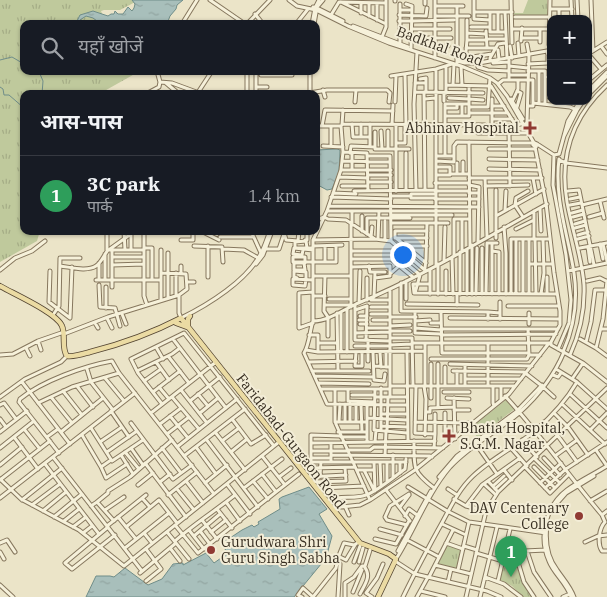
<!DOCTYPE html>
<html lang="hi">
<meta charset="utf-8">
<style>
:root{--surface:#171b24;--page:#242831;--text:#f1f3f6;--muted:#9ea1a6;--line:#363941;--accent:#0b8043}
body{margin:0;font-family:"IBM Plex Serif","Noto Sans Devanagari",serif;background:var(--page);color:var(--text)}
.controls{position:absolute;right:15px;top:15px;display:grid;overflow:hidden;border-radius:10px;box-shadow:0 1px 4px #0004}
.controls button{width:45px;height:45px;display:grid;place-items:center;padding:0;border:0;border-bottom:1px solid var(--line);background:var(--surface);color:var(--text);font:25px sans-serif}
.you{position:absolute;left:402px;top:254px;width:18px;height:18px;margin:-12px;border:4px solid #fff;border-radius:50%;background:#1a73e8;box-shadow:0 0 0 8px #1a73e833}
.badge{display:grid;place-items:center;width:32px;height:32px;border-radius:50%;background:var(--accent);color:#fff;font-size:16px;font-weight:700}
.pin{position:absolute;translate:-50% -41px;filter:drop-shadow(0 1px 2px #0008)}
.pin::after{content:'';position:absolute;top:26px;width:18px;height:15px;background:inherit;clip-path:polygon(0 0,100% 0,50% 100%)}
.list{margin:0;padding:0;list-style:none}
h2{display:flex;justify-content:space-between;align-items:center;height:65px;margin:0;padding:0 20px;font-size:21px}
h2 small{font-size:16px;font-weight:400;color:var(--muted)}
.list li{display:grid;grid-template-columns:32px 1fr auto;gap:15px;align-items:center;box-sizing:border-box;height:80px;padding:0 20px;border-top:1px solid var(--line)}
.list b{display:block;font-size:19px;white-space:nowrap}
.list p{margin:0;font-size:16px;white-space:nowrap;color:var(--muted)}
.list em{font-size:16px;font-style:normal;color:var(--muted)}
.icon{flex:none;width:28px;height:28px;fill:none;stroke:currentColor;stroke-width:2;stroke-linecap:round;stroke-linejoin:round}
.map{position:relative;flex:none;width:607px;height:597px;overflow:hidden}
.search{position:absolute;background:var(--surface);box-shadow:0 1px 4px #0004;left:20px;top:20px;width:300px;height:55px;display:flex;align-items:center;gap:12px;box-sizing:border-box;padding:0 18px;border-radius:10px;color:var(--muted);font-size:19px}
.panel{position:absolute;background:var(--surface);box-shadow:0 1px 4px #0004;left:20px;top:90px;width:300px;height:145px;border-radius:10px}
.map>svg:first-child{display:block}
.grass{fill:url(#grass-tufts)}
.water{fill:url(#water-ripples);stroke:#6f8d89}
.lines{fill:none;stroke-linecap:round;stroke-linejoin:round}
.stream{stroke:#6f8d89;stroke-width:1}
.minor-casing{stroke:#86775e;stroke-width:5}
.major-casing{stroke:#544532;stroke-width:6}
.minor{stroke:#f6f1da;stroke-width:3}
.major{stroke:#ebdba3;stroke-width:4.5}
.poi-dot{fill:#903a33;stroke:#f3edd7;stroke-width:2}
.labels{text-anchor:middle;dominant-baseline:central;stroke-width:4;stroke-linejoin:round;paint-order:stroke}
.street-label{font-size:14px;fill:#372e21;stroke:#f3edd7}
.poi-label{font-size:14px;fill:#372e21;stroke:#f3edd7;text-anchor:end}
</style>
<div class="map">
<svg width="607" height="597" viewBox="0 0 607 597">
<defs>
<pattern id="grass-tufts" width="24" height="20" patternUnits="userSpaceOnUse" patternTransform="scale(1.25)"><rect width="24" height="20" fill="#bfc99c"/><path d="M3 7l-1-3M5 7V3M7 7l1-3M15 17l-1-3M17 17v-4M19 17l1-3" fill="none" stroke="#a5ad86"/></pattern>
<pattern id="water-ripples" width="26" height="14" patternUnits="userSpaceOnUse" patternTransform="scale(1.25)"><rect width="26" height="14" fill="#a8bfbb"/><path d="M2 4q2-2 4 0t4 0M15 11q2-2 4 0t4 0" fill="none" stroke="#91a4a0"/></pattern>
</defs>
<rect width="100%" height="100%" fill="#ebe4c8"/>
<path class="grass" d="M0 0H139L120 10H104L101 11 104 18 119 24H24V71H140L99 94H24V231H40L37 241 0 262Z
M528 0H547L548 17 514 16V13H523Z
M507 399 516 408 477 438 472 427Z
M447 545 461 550 457 569 438 565Z
M506 555H513L524 586 532 597H523L512 586 500 580Z"/>
<path class="water" d="M132 0H183L177 5 176 9 170 16 167 24H101L93 18 86 16 80 20 81 24H78L77 21 80 15 93 11 108 16 111 14H114L115 11 118 14H123L128 7 132 11 134 8 135 4Z
M337 149 340 150 339 172 332 189 327 190 316 184V150Z
M309 487 327 509 319 514 332 536 326 558 294 597H86L96 576H110L114 577 125 568 148 585 162 579 173 564 183 563V565L206 553 214 563 228 553 221 544 242 530 252 525 254 527 259 524 258 522 280 509 279 499 282 497Z"/>
<g class="lines">
<path class="stream" d="M0 60 12 57 24 64
M41 71 40 74 43 81 42 94
M0 87 3 89 4 95H9L24 108"/>
<g class="minor-casing">
<path id="minor" d="M210 0 245 24
M289 0 297 6 316 10 348 26 389 43 461 66 490 78 497 83 507 96 534 143
M425 0V4
M435 0V58
M474 0V19L490 20
M511 0 512 43
M550 0 549 45H551
M571 0 572 19
M577 0 578 19
M591 0 593 51
M395 1V0
M341 2 386 24
M406 4 412 6 411 49
M435 6H463
M313 7 317 8 343 21
M550 9H572
M559 9V19
M400 10H412
M474 12H512
M490 12V32H505
M505 12 507 58
M361 13V3
M255 14 263 24
M331 15 339 2 386 3
M399 15 426 16 427 8
M369 16V3
M435 16H469
M515 17H550
M377 20V3
M467 20V40
M399 21H412
M412 21 454 20
M182 24 197 0
M247 24 270 0
M296 24 308 9
M312 24 315 8 319 0
M314 24 317 7 323 0
M353 26 408 47
M471 27H490
M412 29H450
M512 29H550
M540 29V42
M486 31 487 47
M498 32V12
M467 33 486 34
M382 37 386 27V0
M411 38H451
M522 38H540
M489 39H505
M521 41 522 28
M518 43 519 56
M400 44V4
M510 46 512 58
M601 46 607 54
M435 47 448 46
M466 48H496
M498 50 499 59
M588 54 607 42
M588 54 601 69
M466 58 492 54
M457 61 465 63 467 40H486
M490 61V58L498 44 505 43
M550 62 551 63
M465 63H479L547 51 548 55H551
M477 63 478 67 488 70 509 71
M493 63 509 62
M528 64 548 63V56
M457 65V6
M461 66 462 85
M509 66 528 68
M436 69V265
M549 70H551
M247 71V94
M528 71H545V104
M261 75H292
M405 75 406 125
M509 75H528
M391 76 436 69 452 64
M548 77H551
M420 79 426 78V92
M590 79 607 65
M509 80V58
M160 82 172 83 199 93
M166 83 179 94
M415 83H426
M549 83H551
M498 84 503 80H533V106H528
M446 85 489 86
M453 85 454 64
M491 86 516 126
M256 87H267
M323 90 325 97
M517 91 521 93 517 107
M588 91 607 72
M200 92 217 94
M415 92 483 93
M424 92 425 190
M549 92H551
M310 93V71
M444 93V101
M446 93V66
M146 94 159 87 160 82 157 71
M197 94 212 71
M256 94V71
M304 94 327 90H387L390 93 389 102
M588 95 607 76
M549 97H551
M449 98 469 99
M425 99 435 98
M469 99 483 100
M492 99V126H515L523 123
M511 99 523 119
M513 100 518 89V80
M355 102 356 90
M395 102 396 76
M562 102 563 101
M533 103 570 107 577 110
M539 103V71
M462 104V116
M492 106H504
M469 107H488L490 78
M445 108H457V104
M469 113H508
M445 116H469V86
M492 119H512
M342 124 485 125
M352 124 353 137H370
M392 124 393 105
M342 125 343 110
M396 125V191
M316 126H341L343 152 341 170 327 211 313 240V321C328 321 343 310 356 304 422 277 484 239 547 204
M322 126 325 110 393 111
M525 126 527 122 529 55 527 44
M381 131 382 149
M388 131V149
M375 132V149H409
M478 133H529
M509 133 510 186
M564 136 577 110 583 101
M361 137V124
M469 142 470 247
M396 143H405V125
M331 144V126
M537 144 535 143 533 145 536 147 537 144 554 155 559 154 568 121 580 101
M323 146 343 147
M370 146V124
M535 147 546 203 554 273 560 311V325L551 342V345L583 363 607 382
M489 149H535
M343 152 367 153 368 191
M350 153 351 146 375 147
M406 153V190
M554 155 553 185 566 255 571 300 569 323 558 349
M367 156H390L391 241
M436 156H454
M445 156V104H469
M489 159 538 160
M559 159C554 199 568 234 574 273 578 300 574 327 563 352
M559 160 566 163 607 168
M342 161 390 162
M436 161 454 162V146L457 142 534 143
M463 162V174
M457 163V174
M489 169 540 170
M341 170H391
M352 170V153
M450 174H469
M368 175H391
M436 175H450V167H436
M339 177 368 178
M469 178H542
M485 178 487 237
M533 178 536 194
M368 182H391
M435 183H469
M469 185 479 187 478 242
M342 186H368
M485 186 528 185
M416 190 414 104 417 52
M496 190V238
M354 191 435 190
M435 191H469
M568 191 579 190 594 265
M333 193 356 194
M469 193H479
M411 194H435
M391 196H411
M331 197 391 199
M411 198H435
M435 199H479
M570 199 580 197
M600 201 604 218
M570 205 581 203
M582 205 607 199
M329 206 479 207
M540 208 541 231
M505 210 506 191
M327 211H469
M352 211V224
M534 211V239
M572 213 583 210
M391 215H452
M496 216 544 189
M523 217 515 205 516 198 528 191
M573 217 584 214
M589 217 603 213
M462 219V251
M316 220 324 217 328 219 346 220 375 239 391 241 426 271
M391 223H448
M351 224V307
M575 224 585 221
M504 227 506 253V294
M575 228 586 225
M516 229 534 220
M124 231 125 250
M144 231V296L147 305
M201 231 219 240
M251 231 261 253
M362 231V216
M367 234V218H410
M578 235 588 232
M285 236 286 240 298 241 299 231
M220 237H253
M371 237 372 227
M395 238V231H427
M396 238 426 263
M397 238H427
M378 239 379 211
M516 239V294
M529 239V294
M535 239 536 294
M578 239 589 236
M181 240H193V231
M305 240H307V231
M313 240 375 239
M385 240V221
M600 244 603 259
M603 244 607 261
M472 245V294
M194 246 222 247 223 262
M208 246V277
M313 246 342 245
M325 246V262
M407 246H427
M588 247 590 262
M144 248H152V280
M307 248 306 241 295 242V247L296 248H313
M580 248 607 243
M110 249 135 231
M223 249 244 250 260 259
M266 249H279L285 231
M467 249V294
M107 250V231
M131 250V231
M161 250V299
M303 250 302 255 293 254 294 248 313 250
M351 251H391L419 274
M492 251 499 252V294
M460 252V294
M168 253V297
M105 254V280
M454 255V219H469
M112 257H144
M452 257 453 294
M351 259H391L413 277
M444 261 445 227
M294 263H304L305 270H294Z
M305 263V257H293V262H336V246
M256 264 263 255 272 231
M438 264V294
M529 264H553
M112 265 144 264
M60 266C70 267 87 272 96 266 101 263 104 255 108 250H144
M181 266V273
M369 266 370 272H385
M351 267 390 266V276L375 278
M425 268 426 259 427 223
M430 269V294
M0 270 15 258 32 251 45 241
M50 271 49 302 70 318 72 267
M446 271V294
M568 271 607 263
M176 273V296
M390 274 399 266
M313 276H351
M325 276 324 311 328 317V336
M547 277V294
M297 278 294 277V271L306 272V278
M306 279 305 286 293 285V279L313 280
M96 280H161
M99 280V263
M587 281 600 278 606 281
M187 282H194
M401 283V311L488 312V319
M430 284H413L414 293 557 294
M99 285 100 307 115 308 120 326
M112 287V250
M415 293 420 275
M476 294 477 248
M482 294V248
M486 294 487 243H497
M492 294V243
M511 294V239H550
M523 294V239
M541 294 544 273 543 239
M179 295V313L181 318C208 305 248 280 261 253 265 246 267 238 270 231
M313 296H325
M374 297 375 272
M371 298V300H390
M329 299H351
M406 299V281
M367 300V278
M500 302V319
M359 303 360 271
M407 304 478 305
M325 305H351
M355 305V340L390 341
M457 305V294
M508 306H559
M371 307H390
M106 308V287
M355 310 367 306 366 340
M341 312V352
M415 312V333L441 334
M441 312 442 353H529
M488 312 500 313
M337 313 338 370
M529 313V324
M122 314 126 324
M371 314H390
M53 315 59 306 60 258H80
M360 316H367
M390 317V289
M107 318 112 328
M450 318 560 319
M359 320H367
M373 320H390
M313 321C310 330 309 346 304 353L327 404 407 405
M415 321 430 320
M95 323 98 328
M313 323 299 328V293L313 292
M431 323H441
M360 324H367
M390 326V317H416
M367 328H390
M415 328 441 330
M441 329H558
M601 329H607
M410 331H390V326L410 325
M355 333 390 332
M64 334 108 317 179 295 187 289 186 274 161 273
M309 335H318V352
M441 335 556 334
M390 338H412
M412 338 413 386
M173 339 226 408
M580 339 596 348 607 356
M38 341 41 350
M586 342 591 322 595 290H606
M318 343H337
M412 343H549
M425 343V386
M390 345 412 344
M355 346H389
M156 347 163 359
M26 348 30 356
M596 348 603 319 607 281
M306 350 318 352 425 351
M347 352V309
M356 352 355 366H362V352
M373 352 374 380 384 381 385 374
M380 352 381 367
M386 352V367
M407 352 408 441
M0 355 13 354 38 341 64 332
M529 355H540
M570 355C580 333 585 309 584 285 582 257 572 230 567 202 559 155 572 117 607 85
M168 356 189 383
M431 359H527L529 355 528 329
M368 361V340
M156 362 169 380
M309 362 356 361
M438 364V407
M450 364 532 366
M374 366 390 367
M445 367V386
M87 369 91 382 113 410
M556 369 577 382 607 409
M137 371 172 354 180 348
M312 371H369
M453 371 524 372 542 386
M553 375 558 377 561 373
M315 376 374 377
M105 378 124 401
M465 379H521
M572 379 583 363
M144 381 161 369
M22 382 70 444
M319 383 369 384
M77 386 93 407
M390 386H514
M416 386 415 433 435 434 434 448
M424 386 426 399 425 435
M457 386V371
M465 386V365
M488 386V344
M493 386V403L494 406
M501 386V400
M159 387 169 399
M543 387 554 397
M321 389H375
M335 389V422L370 500
M348 389V401
M390 389H375L374 430 407 433
M181 390 207 423
M63 391 82 415
M153 392 180 371
M444 392H469
M198 394 208 406
M570 394 607 428
M352 395H375
M505 396C540 434 569 476 602 515L607 511
M0 397 25 379 61 362 67 356
M51 397 72 423
M172 397 199 429
M375 397H407
M390 397V331
M431 398V364
M447 398 469 399
M454 398 455 439
M190 401 220 377
M348 401 375 402
M38 403 72 387 119 373
M162 404 138 373 131 359 184 333 274 446
M345 404V422
M361 404 362 432
M562 404 605 444
M0 405 4 403 16 419
M454 410H469
M111 411 129 437
M426 412H430V408L454 407
M151 413 216 362
M200 413 218 398
M554 413 568 427 588 455
M381 414H407
M435 414V434
M170 416 188 438
M367 418 407 420
M0 419 6 427
M232 419 251 444 266 435
M335 422H367
M339 422 340 404
M350 422V404
M356 422V404
M415 422 469 423
M544 422 558 436 577 462
M131 423 173 479 192 465
M160 424 181 408
M381 426 407 427
M91 428 112 461 143 440
M24 429 40 449
M381 430V388
M590 430 607 413
M387 431 388 397
M0 432 27 411
M61 432 103 398
M215 432 245 470
M338 432H367
M167 434 189 417
M82 435 101 467
M445 435V413
M14 437 38 469
M47 437 58 429
M341 437H367
M206 439 258 507
M522 440 537 457
M222 441 239 428
M367 441V404
M414 441C414 468 412 471 434 488
M100 442 122 427
M375 442 376 430
M311 443V435L341 436
M331 443V462
M476 444 497 474
M177 447 237 399
M196 447 216 474
M0 448 34 421
M131 448 143 465
M162 448 181 473
M511 448 527 466
M347 450H370L374 447 443 448
M596 450 607 466
M311 451H348
M107 452 137 431
M125 452 139 469
M231 452 247 439
M59 453 19 402 20 399C42 381 84 366 112 361L119 373 214 494
M121 455 133 474
M331 455 430 456 432 457
M385 455 386 431
M393 455V477
M184 456 245 409
M262 456 285 485
M555 456 577 440
M53 457 142 571
M311 458H331
M544 458 560 475
M535 459 560 483
M111 460 101 467 106 478 127 464
M311 462H406
M374 462 375 491
M380 462 381 486
M387 462V481
M400 462V473
M145 463 186 517
M45 464 99 534
M0 465 22 447
M355 467 311 468V443L435 441
M525 467 550 493 569 474
M534 467 555 488
M357 470H374
M364 470 374 490
M504 470 512 480
M262 474 276 492
M320 475 321 462
M279 477 291 468
M307 477 346 475
M439 477 457 456 516 412 542 385
M0 479 21 499 79 530 124 566 279 442
M0 480 50 441
M186 481 203 503
M253 481 268 499
M488 481 498 492
M160 482 170 474
M312 482 346 481 345 468
M205 483 227 465
M540 483 561 463
M227 484 250 514
M484 484 496 495
M138 485 153 473
M493 486 504 476
M408 487 447 511 469 522 546 533
M244 488 282 459
M545 488 566 469 607 442
M177 489 194 510
M448 489 457 495
M495 489 506 479
M318 490 321 488 364 486
M386 490 410 521
M168 495 197 472
M0 498 135 393
M142 498 150 507
M454 499 466 506 486 511
M22 500 62 468
M327 501C340 494 353 500 366 495 376 492 395 476 405 469L406 459
M590 501 607 491
M97 502 108 493V491L130 477 172 440
M226 502 240 521
M558 502 566 493 594 476
M32 505 60 484
M91 506 97 502 114 521
M345 506 349 515
M466 506 482 485 520 458
M400 507 409 495
M332 508 360 505 370 500 415 470 509 394 549 343
M217 509 232 528
M105 510 124 497
M43 511 66 492
M602 515 605 522C599 528 597 544 602 551H607
M405 516 409 509 417 515
M54 517 82 494
M118 517 136 539
M202 520 217 539
M64 521 79 509
M442 524 466 535
M175 525 198 553 299 474
M407 525 387 520 385 517 390 506 409 494
M547 525C545 541 547 557 557 570 563 579 570 586 574 597
M107 526 146 495
M73 527 86 517
M108 527 65 563 72 569 115 535
M126 527 159 500 177 523
M380 529 402 535
M189 530 204 549
M200 531 210 544
M167 532 189 559
M211 532 226 520
M83 533 92 526
M144 533 152 543
M194 536 220 514
M375 539 396 544 409 521
M407 540 439 557
M175 541C194 524 215 511 235 495
M585 542 598 536 607 535
M0 543 7 540 15 552
M446 543 463 549
M464 546 477 550
M125 548 169 513
M170 548 180 561
M146 549 161 569 146 581
M398 551 431 491
M527 551 534 572 551 597
M0 552 4 559
M505 552 546 550
M515 552 524 582 534 597
M476 553 503 561
M338 556 346 560 355 545
M396 559C415 529 427 494 450 467 470 445 497 432 519 413 538 396 554 376 564 352
M395 561 415 574 487 591 501 597
M338 562 340 564 338 597
M354 562 360 546
M359 562 363 548
M435 565 471 574
M458 570 469 522
M140 573 176 543
M429 577 453 530
M485 577 504 584 521 597
M498 581 510 529
M448 582 451 569
M0 585 13 597
M421 591 445 597
M353 592 362 570
M360 594C365 584 372 576 364 566
M302 597 298 595 303 588 313 597 336 568 338 558 344 543 354 545 359 542
M345 597V583L354 577 362 566H365L370 550
M372 597 366 593 377 578 383 564
M403 597C414 574 426 552 438 530 449 511 457 491 473 476 492 458 515 447 535 431 551 417 566 401 577 382
M417 597 428 577
M466 597 486 511 498 492 607 388
M480 597 497 527
M563 597 570 594
M571 597C567 583 554 574 549 561 538 536 546 506 567 490 579 481 594 474 607 466"/>
</g>
<g class="major-casing">
<path id="major" d="M0 286C14 294 57 313 62 326 66 335 61 348 67 356 75 357 83 354 90 352 122 344 152 333 181 318L360 543 389 554 396 559 378 597
M176 323 187 327
M188 326V319L190 316"/>
</g>
<use href="#minor" class="minor"/>
<use href="#major" class="major"/>
</g>
<g class="poi-dot">
<path d="M527.5 120.5h5v5h5v5h-5v5h-5v-5h-5v-5h5z"/>
<path d="M446.5 428.5h5v5h5v5h-5v5h-5v-5h-5v-5h5z"/>
<circle cx="579" cy="516" r="5"/>
<circle cx="211" cy="550" r="5"/>
</g>
<g class="labels">
<g class="street-label">
<text transform="translate(440 46) rotate(20)">Badkhal Road</text>
<text transform="translate(291 441) rotate(52)">Faridabad-Gurgaon Road</text>
</g>
<g class="poi-label">
<text x="519" y="128">Abhinav Hospital</text>
<text x="460" y="428" text-anchor="start">Bhatia Hospital,<tspan x="460" dy="16">S.G.M. Nagar</tspan></text>
<text x="569" y="508">DAV Centenary<tspan x="569" dy="16">College</tspan></text>
<text x="221" y="542" text-anchor="start">Gurudwara Shri<tspan x="221" dy="16">Guru Singh Sabha</tspan></text>
</g>
</g>
</svg>
<div class="controls">
<button>+</button>
<button>−</button>
</div>
<div class="you"></div>
<div class="pin badge" style="left:511px;top:577px;background:#2e9e5b">1</div>
<div class="search"><svg class="icon" aria-label="search" viewBox="0 0 24 24"><circle cx="10" cy="10" r="6"/><path d="M15 15l6 6"/></svg>यहाँ खोजें</div>
<section class="panel">
<h2>आस-पास<small></small></h2>
<ul class="list">
<li><span class="badge" style="background:#2e9e5b">1</span><div><b>3C park</b><p>पार्क</p></div><em>1.4 km</em></li>
</ul>
</section>
</div>
